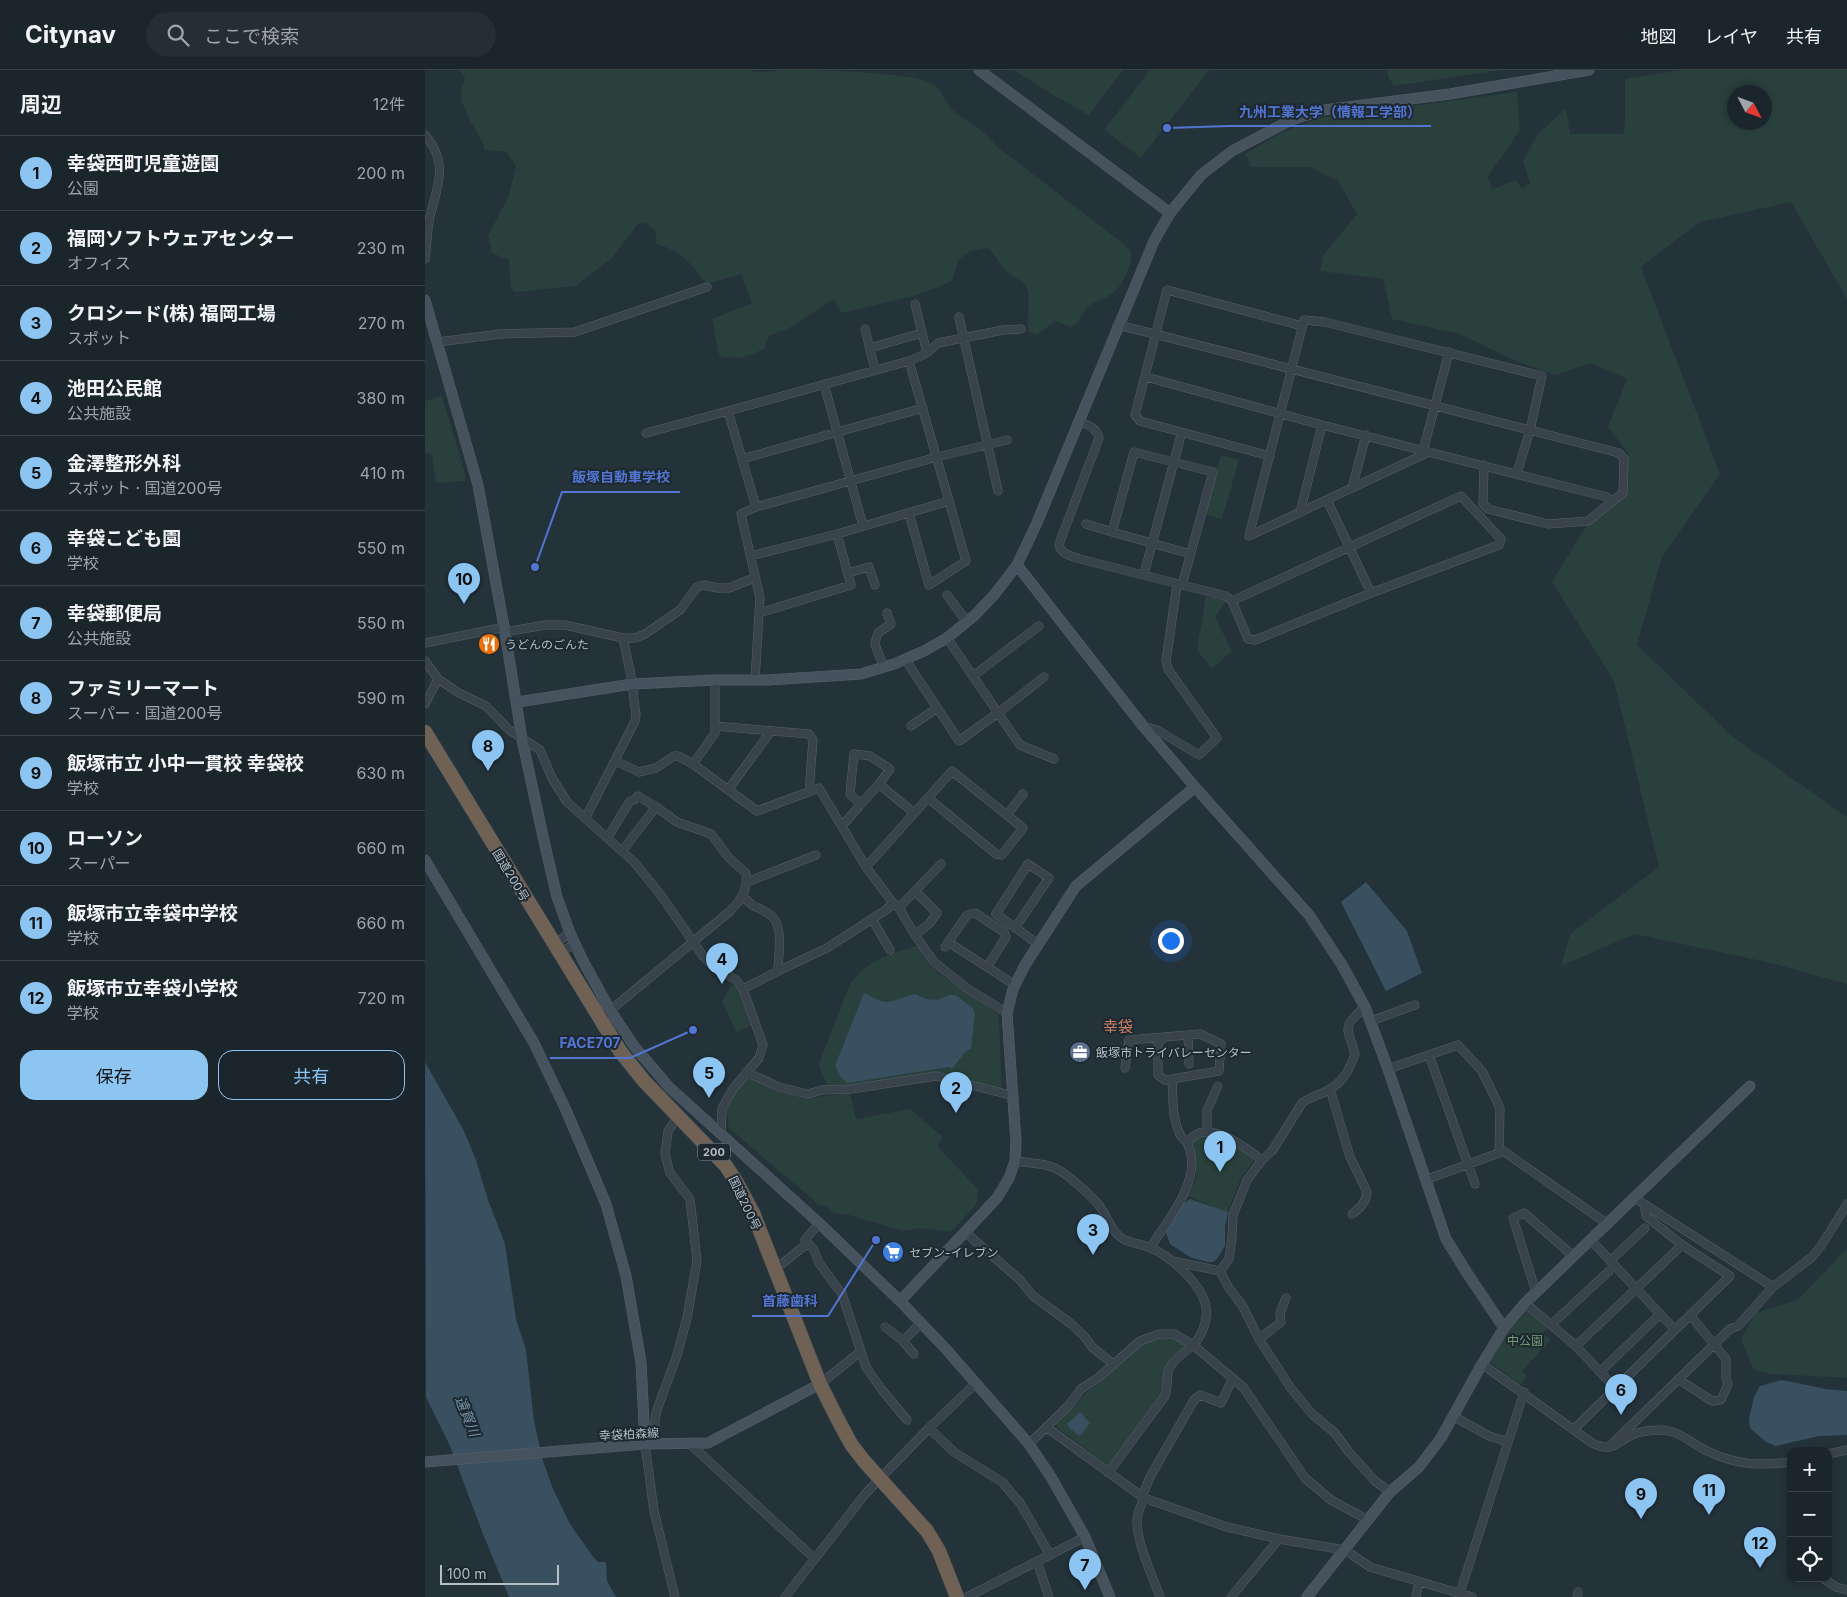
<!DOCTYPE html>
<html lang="ja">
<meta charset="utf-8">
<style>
:root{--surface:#1b262c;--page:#242e34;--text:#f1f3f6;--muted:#a0a5a9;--line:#394348;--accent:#8dc5f2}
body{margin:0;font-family:Inter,"Noto Sans JP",sans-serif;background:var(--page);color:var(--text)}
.controls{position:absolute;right:15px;bottom:15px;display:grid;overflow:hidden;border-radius:10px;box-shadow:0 2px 8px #0003}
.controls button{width:45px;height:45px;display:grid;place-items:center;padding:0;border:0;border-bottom:1px solid var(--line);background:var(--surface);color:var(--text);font:25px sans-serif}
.compass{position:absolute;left:1302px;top:15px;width:45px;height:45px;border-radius:50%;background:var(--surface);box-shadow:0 2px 8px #0003;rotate:131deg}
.scale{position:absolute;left:15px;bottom:12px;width:119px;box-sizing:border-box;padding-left:5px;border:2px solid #b3bec6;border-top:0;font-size:14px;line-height:18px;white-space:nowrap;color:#b3bec6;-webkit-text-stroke:4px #1d2830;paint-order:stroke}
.you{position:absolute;left:745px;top:870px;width:18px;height:18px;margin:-12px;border:4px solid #fff;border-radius:50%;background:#1a73e8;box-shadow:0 0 0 8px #1a73e833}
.badge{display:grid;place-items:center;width:32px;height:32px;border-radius:50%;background:var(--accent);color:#111;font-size:16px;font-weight:700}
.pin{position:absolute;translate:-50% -41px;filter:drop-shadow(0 1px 2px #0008)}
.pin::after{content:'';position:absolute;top:26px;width:18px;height:15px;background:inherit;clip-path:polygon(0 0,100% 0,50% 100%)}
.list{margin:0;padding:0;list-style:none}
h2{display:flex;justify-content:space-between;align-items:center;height:65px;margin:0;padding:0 20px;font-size:21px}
h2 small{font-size:16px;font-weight:400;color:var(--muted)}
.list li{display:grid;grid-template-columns:32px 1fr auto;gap:15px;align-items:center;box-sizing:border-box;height:75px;padding:0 20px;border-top:1px solid var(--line)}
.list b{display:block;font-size:19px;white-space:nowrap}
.list p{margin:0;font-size:16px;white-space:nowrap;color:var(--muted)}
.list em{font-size:16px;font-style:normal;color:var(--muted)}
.actions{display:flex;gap:10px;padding:15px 20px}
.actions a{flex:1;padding:11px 0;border:1px solid var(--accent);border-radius:15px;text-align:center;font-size:18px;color:var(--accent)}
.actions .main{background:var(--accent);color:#111}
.icon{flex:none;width:28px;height:28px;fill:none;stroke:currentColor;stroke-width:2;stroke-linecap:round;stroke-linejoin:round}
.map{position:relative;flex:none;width:1422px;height:1527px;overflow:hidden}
header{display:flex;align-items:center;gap:30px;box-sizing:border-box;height:70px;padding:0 25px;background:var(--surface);border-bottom:1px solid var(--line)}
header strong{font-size:24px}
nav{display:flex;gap:28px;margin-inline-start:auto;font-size:18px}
.search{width:350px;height:45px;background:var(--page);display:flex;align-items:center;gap:12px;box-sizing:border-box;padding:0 18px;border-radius:28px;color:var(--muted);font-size:19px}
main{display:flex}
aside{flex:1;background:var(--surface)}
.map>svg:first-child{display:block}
.green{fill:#29403c;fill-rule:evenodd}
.water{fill:#395061}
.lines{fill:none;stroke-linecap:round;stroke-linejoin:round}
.street-casing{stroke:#566169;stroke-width:9}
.secondary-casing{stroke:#566169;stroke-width:11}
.highway-casing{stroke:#434e56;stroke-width:15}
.street{stroke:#38434b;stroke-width:8}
.secondary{stroke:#46535e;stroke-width:10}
.highway{stroke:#706155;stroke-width:14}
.labels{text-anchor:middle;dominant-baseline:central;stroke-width:4;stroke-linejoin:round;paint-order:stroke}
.shield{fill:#1d2830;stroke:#869199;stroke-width:1}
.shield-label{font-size:11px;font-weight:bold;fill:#b3bec6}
.poi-label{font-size:12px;fill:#b3bec6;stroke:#1d2830;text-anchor:start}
.street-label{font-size:12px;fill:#b3bec6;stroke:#1d2830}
.park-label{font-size:12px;fill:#739b75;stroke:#1d2830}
.water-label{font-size:14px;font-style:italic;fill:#7594a8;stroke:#1d2830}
.quarter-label{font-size:15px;fill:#ce8167;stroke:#1d2830}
.leader{fill:none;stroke:#5275d2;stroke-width:2}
.callout-dot{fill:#5275d2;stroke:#1d2830;stroke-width:2}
.callout-label{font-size:14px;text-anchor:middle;font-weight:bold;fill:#5275d2;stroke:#1d2830;stroke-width:4;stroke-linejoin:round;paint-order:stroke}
</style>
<header>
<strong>Citynav</strong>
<div class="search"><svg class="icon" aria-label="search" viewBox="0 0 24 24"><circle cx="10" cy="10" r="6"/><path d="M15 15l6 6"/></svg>ここで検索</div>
<nav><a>地図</a><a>レイヤ</a><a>共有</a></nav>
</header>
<main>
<aside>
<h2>周辺<small>12件</small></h2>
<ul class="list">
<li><span class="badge">1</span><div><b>幸袋西町児童遊園</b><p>公園</p></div><em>200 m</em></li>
<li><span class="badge">2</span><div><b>福岡ソフトウェアセンター</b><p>オフィス</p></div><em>230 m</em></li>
<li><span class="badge">3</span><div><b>クロシード(株) 福岡工場</b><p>スポット</p></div><em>270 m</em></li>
<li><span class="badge">4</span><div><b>池田公民館</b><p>公共施設</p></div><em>380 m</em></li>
<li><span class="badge">5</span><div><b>金澤整形外科</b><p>スポット · 国道200号</p></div><em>410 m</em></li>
<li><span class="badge">6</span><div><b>幸袋こども園</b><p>学校</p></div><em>550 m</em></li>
<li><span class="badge">7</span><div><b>幸袋郵便局</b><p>公共施設</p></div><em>550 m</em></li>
<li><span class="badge">8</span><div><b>ファミリーマート</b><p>スーパー · 国道200号</p></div><em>590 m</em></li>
<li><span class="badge">9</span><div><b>飯塚市立 小中一貫校 幸袋校</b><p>学校</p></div><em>630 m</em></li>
<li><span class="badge">10</span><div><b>ローソン</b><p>スーパー</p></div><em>660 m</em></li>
<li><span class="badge">11</span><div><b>飯塚市立幸袋中学校</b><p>学校</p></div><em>660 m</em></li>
<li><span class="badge">12</span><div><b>飯塚市立幸袋小学校</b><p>学校</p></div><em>720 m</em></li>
</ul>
<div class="actions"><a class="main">保存</a><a>共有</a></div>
</aside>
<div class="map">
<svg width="1422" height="1527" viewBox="0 0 1422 1527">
<rect width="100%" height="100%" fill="#24323a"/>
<path class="green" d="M34 0H324C337 5 348 0 361 0 397 0 433 1 468 5 481 7 494 7 506 13 519 19 519 33 530 42 543 53 561 61 571 76L694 170C697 173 703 177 705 181 711 189 697 217 689 222 682 228 673 230 665 235 656 241 658 253 645 257L630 251 612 265 604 262C601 249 606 231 602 219 599 210 585 206 579 199 572 192 571 184 562 178L545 181 534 189 528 209 523 213 489 226 416 243 409 229 366 257 344 266 339 279 317 288 297 287 294 284 287 249 327 233 316 204 282 214C265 194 258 181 231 174V161L221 153 213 154 187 188 151 216 91 222 86 219 84 190 67 183 63 166 84 125 91 96 81 82 60 80C55 62 38 46 36 26 36 20 39 13 40 7Z
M588 0H698L664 45 632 27Z
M725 0H784L716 88 679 60Z
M963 0H1077L969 16 963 7Z
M1257 0H1422V229L1366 132 1275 152 1216 197 1295 404 1237 487 1212 575 1308 667 1422 747V914L1346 893 1210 864 1136 896 1145 864 1234 797 1189 611 1127 512 1159 459 1200 423 1203 383 1183 357 1202 309 1166 293 1130 305 1086 289 1035 264 967 249 958 209 895 201 898 186 932 144 913 111 885 97H826L820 84 857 62 895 48 1092 22 1095 60 1062 108 1068 119 1091 110 1097 118 1105 113 1098 91 1112 65 1141 38 1145 64H1198L1200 54V9ZM1310 22H1340V52H1310Z
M17 326 39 399 41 411 11 413 7 384 0 383V331Z
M796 385 814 390 797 449 779 444Z
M781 526 797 529 801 532 790 547 807 581 787 599 772 580Z
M493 876 505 896 513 903 573 944 574 948 577 1020 513 1003 418 1017 404 1016C398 1010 396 1003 394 994L424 916C439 891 466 883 493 876Z
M307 914 315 922 326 955 311 962 297 931Z
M322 1007 367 1024 388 1028 425 1023 431 1049 485 1039 518 1067 512 1076 553 1119 552 1134 526 1162 494 1158 478 1161 424 1145 410 1143 401 1136 394 1135 304 1058 301 1039 308 1022Z
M779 1065C797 1068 814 1077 829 1087V1090L816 1108 803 1142 761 1126 767 1118 771 1107 767 1073 771 1068Z
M1422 1179V1308L1346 1304 1329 1300 1316 1269 1330 1243 1372 1230Z
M1102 1240 1124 1256 1118 1263 1126 1270 1097 1301 1102 1307 1094 1315 1063 1290 1072 1275Z
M748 1267 763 1275 753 1282 743 1296 741 1319 686 1394 682 1395 631 1357 632 1353 662 1322 678 1310 715 1275 731 1268Z"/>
<path class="water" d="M941 812 982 861 997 903 961 921 916 832Z
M439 923 455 931 464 932 490 924 501 929 513 930 524 925H530L548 938 550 944 546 979 541 981 527 999 524 997 422 1013 416 1007 410 996Z
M0 992 39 1061 51 1090 63 1130 80 1174 91 1249 101 1280 109 1351 118 1391 128 1419 145 1454 169 1488 173 1492H181L182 1511 191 1527H84L58 1464 25 1376 1 1327Z
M765 1129 803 1142 800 1158V1176L792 1189 788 1192H782L765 1187 745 1174 740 1159 756 1135Z
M1357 1310 1401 1319 1422 1321V1365L1394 1366 1351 1376 1341 1372 1325 1358 1324 1348 1329 1327 1335 1316Z
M655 1342 665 1353 655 1366 644 1358 642 1354Z"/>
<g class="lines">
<g class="street-casing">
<path id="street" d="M0 65C24 93 13 115 5 146 2 160 2 175 0 189
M490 234 502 283
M534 247 573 421
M692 255 730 264 1194 383 1199 389 1198 423 1163 451 1123 454 1063 439 1058 434 1059 395
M440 259 450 300
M13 272 75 264 150 262 282 217
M445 278 497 263
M484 291 502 283 513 273 578 260 596 259
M721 307 897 355 1182 427 1187 432
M399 314 438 456
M653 351C663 355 671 357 674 368L634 474C635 484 647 486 655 489L801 526 807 531 823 569 830 570 946 523 1074 475 1076 469 1036 426 807 531
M221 363 303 341
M998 381 1024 282
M1004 382 824 466 879 250 900 252 1117 306 1105 360 1092 403
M845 386 715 351 710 345 742 220 877 256
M317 389 498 338
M927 418 941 365
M902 430 946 523
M484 443 504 515 541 491 524 431
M875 443 897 355
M661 454 687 462
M412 464 426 515 334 543 335 528 316 444 331 437 512 387 582 370
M326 486 412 464 524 431 484 291 303 341 331 437
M423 503 444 497 450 515
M719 504 755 369
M757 515 788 402 709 382 687 462 766 484
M522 525 542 552
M80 562 120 555H140L198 568H210L220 564 255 540 272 517 279 515 292 518H304L329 508
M0 573 80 557
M480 589 534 671 573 643 522 568
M0 591 13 609 34 623 61 636 83 659 115 680 127 708 142 732 209 792 235 824 278 886 288 896 311 910 318 919 338 975 334 988 308 1019 297 1038 296 1065
M459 597 452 580 450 573 453 563 466 554 462 543
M548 606 614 556
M619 607 573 643 595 675 629 689
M330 610 334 543
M0 634 13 609
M290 656 384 664 388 670 384 722
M486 656 512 638
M718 656 732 660 774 685 792 668 743 599 741 591 752 515
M190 691 214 702 231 698 249 686H253L268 694 332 741 394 718 441 797 468 833 474 838 490 865 509 892 543 919 582 943
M268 694 290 663V610
M454 714 436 734 425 724 429 684 445 686 465 699 454 714 489 743
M303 720 346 661
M582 745 598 724
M161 747 210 651 211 645 206 606 198 568
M417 756 436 734
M183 767 205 731 209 730 213 726 231 737
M441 797 527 701 598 758 577 785 571 784 503 728
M322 812 391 785
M490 821 516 794
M318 826C330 840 331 835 344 844 360 854 353 885 353 901
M474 838 490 821 512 843 504 854 490 865
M447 849 465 880
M590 858 624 808 603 794 571 844 613 874
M523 872 590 915
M129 874 145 863
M520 877 542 845 550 843 579 862 581 867 562 897
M134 883 150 874
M318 919 353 901 402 878 461 840 468 833
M175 949 304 842C316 830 323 820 321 803L304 788 286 764 252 752 231 737 197 781
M946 951 990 935
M763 965 764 994
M1004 985 1050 1114
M700 998 704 970 739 967
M963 999 1033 975 1057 1001 1075 1038 1074 1083 1000 1110
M321 1002 354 1017 383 1024 397 1020 426 1019 511 1006 589 1026
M905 1019 925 1087 942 1122C941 1133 935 1138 927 1144
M782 1062V1040L793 1016
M762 1072C767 1068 772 1062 779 1062 796 1060 824 1080 837 1090
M1074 1078 1181 1153
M590 1091C602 1093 616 1093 627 1097 640 1101 668 1127 676 1138 683 1149 687 1162 698 1169 706 1173 715 1174 723 1177 745 1185 778 1215 781 1238 783 1251 776 1268 767 1276 759 1283 751 1287 745 1297 740 1306 744 1317 740 1326L683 1403
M1208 1127 1348 1217
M394 1153 380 1170 389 1180 394 1193 417 1224 441 1297 457 1320 482 1350
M540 1162 595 1210 608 1226 645 1253 659 1266 667 1277 688 1294
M1165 1169 1250 1260
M725 1178C741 1153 772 1116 766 1085 765 1081 763 1074 761 1071 758 1068 755 1067 754 1062 747 1046 748 1027 747 1009L740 1010 733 1005V973L739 967 775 964 796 974 794 1001 747 1009
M747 1191 795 1201 804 1218 817 1235 834 1269 865 1317 887 1344 910 1363 923 1381 950 1411 965 1422
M1185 1191 1220 1158
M348 1197 358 1193 383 1173
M795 1201 804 1189 807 1167 808 1145 822 1110 837 1090 847 1081 877 1033C886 1026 896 1025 905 1019 919 1011 925 998 930 984 922 956 916 958 940 937
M1111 1222 1088 1148 1099 1143 1148 1186
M1100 1233 1151 1276 1190 1318
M1126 1255 1184 1201
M460 1257 478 1271 496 1253
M834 1269 856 1252 855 1243 861 1228
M478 1271 489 1284
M1151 1276 1257 1175
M1057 1294 1167 1373C1190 1384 1191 1371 1209 1364 1217 1361 1230 1360 1239 1360 1256 1362 1266 1373 1280 1380 1311 1395 1332 1396 1366 1392
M1175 1302 1235 1244
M1253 1309 1287 1331 1296 1330 1303 1314 1301 1308V1289L1265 1245
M395 1314 435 1282
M1028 1346 1064 1366 1083 1372
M621 1357 719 1428 802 1457 854 1469 920 1480 945 1497 1047 1527
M504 1358 529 1382 577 1412 595 1433 625 1485
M1149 1359 1305 1206 1257 1175 1221 1146 1219 1134
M220 1374 229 1441 250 1527
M230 1374V1349L232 1340 252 1285 262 1248 272 1191 265 1129 245 1103 240 1084 243 1061 252 1048
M604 1374 643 1336 656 1319 674 1307 715 1271 734 1264H749L768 1275 818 1317 880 1408 906 1430 943 1450
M266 1375 390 1489
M1185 1376 1305 1259 1313 1256 1348 1217 1387 1187 1396 1176 1422 1134
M1403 1384 1422 1380
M717 1427 725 1407 769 1330 775 1325 796 1333 808 1308
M719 1428C716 1436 712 1443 712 1451 712 1474 727 1505 735 1527
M612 1492 624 1527
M1399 1509 1411 1517 1422 1520
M1035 1523 1099 1322
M360 1527 441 1423 504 1358 550 1314
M542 1527 660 1467
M806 1527 854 1469
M991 1527 994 1512
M1152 1527 1153 1522"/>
</g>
<g class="secondary-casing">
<path id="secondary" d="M554 0 745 143
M0 230 53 415 80 562 97 669 119 771 132 827 145 863 158 891 185 940 209 976 244 1017 394 1153 475 1231 520 1278 604 1374 626 1407 660 1467 685 1527
M592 495 718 656 770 717 884 845 917 895 940 937 963 999 1021 1169 1042 1203 1079 1258
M93 632 207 614 290 610H343L436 604 469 594 499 581 522 568 550 545 569 525 592 495 611 455 729 171 745 143 776 105 807 81 866 50 899 40 1025 24 1164 0
M0 790 109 973 141 1040 181 1134 201 1206 216 1292 220 1374
M475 1231 572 1128 584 1108 590 1091 591 1072 582 943 588 919 600 895 651 816 770 717
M0 1392 220 1374 283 1373 395 1314
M882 1527 965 1422 994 1397 1016 1368 1057 1294 1079 1258 1100 1233 1325 1016"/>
</g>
<g class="highway-casing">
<path id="highway" d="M0 662 195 981 219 1011 301 1096 312 1113 328 1143 395 1314 412 1348 426 1374 439 1391 502 1461 514 1481 532 1527"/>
</g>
<use href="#street" class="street"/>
<use href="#secondary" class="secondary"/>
<use href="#highway" class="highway"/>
</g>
<defs>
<g id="restaurant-disc" transform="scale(1.125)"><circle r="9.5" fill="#e8710a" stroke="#1d2830"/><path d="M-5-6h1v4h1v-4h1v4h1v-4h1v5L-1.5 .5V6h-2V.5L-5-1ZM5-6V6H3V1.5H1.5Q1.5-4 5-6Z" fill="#fff"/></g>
<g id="office-disc" transform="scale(1.125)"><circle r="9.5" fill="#5c6f8a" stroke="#1d2830"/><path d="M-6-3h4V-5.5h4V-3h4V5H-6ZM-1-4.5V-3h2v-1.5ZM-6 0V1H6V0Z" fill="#fff"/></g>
<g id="supermarket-disc" transform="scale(1.125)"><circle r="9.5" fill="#3f7fe0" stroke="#1d2830"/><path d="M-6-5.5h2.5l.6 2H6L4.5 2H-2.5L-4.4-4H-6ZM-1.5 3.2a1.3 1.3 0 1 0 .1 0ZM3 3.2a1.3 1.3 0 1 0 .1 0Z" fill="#fff"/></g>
</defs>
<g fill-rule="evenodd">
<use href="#restaurant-disc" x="64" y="574"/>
<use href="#office-disc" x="655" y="982"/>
<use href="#supermarket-disc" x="468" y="1182"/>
</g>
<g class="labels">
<rect class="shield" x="273" y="1073.5" width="32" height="17" rx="4"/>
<g class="shield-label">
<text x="289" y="1082">200</text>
</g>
<g class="poi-label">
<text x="80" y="574">うどんのごんた</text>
<text x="671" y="982">飯塚市トライバレーセンター</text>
<text x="484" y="1182">セブン-イレブン</text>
</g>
<g class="street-label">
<text transform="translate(86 805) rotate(59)">国道200号</text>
<text transform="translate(320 1133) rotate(64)">国道200号</text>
<text transform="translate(204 1364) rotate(-3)">幸袋柏森線</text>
</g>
<g class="park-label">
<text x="1100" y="1270">中公園</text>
</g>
<g class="water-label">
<text transform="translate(43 1346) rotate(68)">遠賀川</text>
</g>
<g class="quarter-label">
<text x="693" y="956">幸袋</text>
</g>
</g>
<path class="leader" d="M742 58L804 56H1006M110 497L137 422H255M268 960L205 988H125M451 1170L403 1246H327"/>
<g class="callout-dot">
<circle cx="742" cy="58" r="5"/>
<circle cx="110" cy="497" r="5"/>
<circle cx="268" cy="960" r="5"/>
<circle cx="451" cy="1170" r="5"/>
</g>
<g class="callout-label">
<text x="905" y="47">九州工業大学（情報工学部）</text>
<text x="196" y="412">飯塚自動車学校</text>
<text x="165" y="978">FACE707</text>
<text x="365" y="1236">首藤歯科</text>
</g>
</svg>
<div class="controls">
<button>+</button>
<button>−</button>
<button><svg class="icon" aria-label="locate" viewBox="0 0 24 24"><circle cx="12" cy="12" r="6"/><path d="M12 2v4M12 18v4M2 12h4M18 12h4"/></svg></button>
</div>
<svg class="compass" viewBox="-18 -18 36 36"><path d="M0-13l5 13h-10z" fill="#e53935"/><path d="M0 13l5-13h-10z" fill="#a0a5a9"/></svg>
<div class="scale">100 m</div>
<div class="you"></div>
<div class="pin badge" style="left:795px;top:1102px">1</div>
<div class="pin badge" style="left:531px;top:1043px">2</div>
<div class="pin badge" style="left:668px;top:1185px">3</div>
<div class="pin badge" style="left:297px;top:914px">4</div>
<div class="pin badge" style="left:284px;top:1028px">5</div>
<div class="pin badge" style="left:1196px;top:1345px">6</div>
<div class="pin badge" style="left:660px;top:1520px">7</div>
<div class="pin badge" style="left:63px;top:701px">8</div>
<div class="pin badge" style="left:1216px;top:1449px">9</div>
<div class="pin badge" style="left:39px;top:534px">10</div>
<div class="pin badge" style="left:1284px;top:1445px">11</div>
<div class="pin badge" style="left:1335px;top:1498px">12</div>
</div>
</main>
